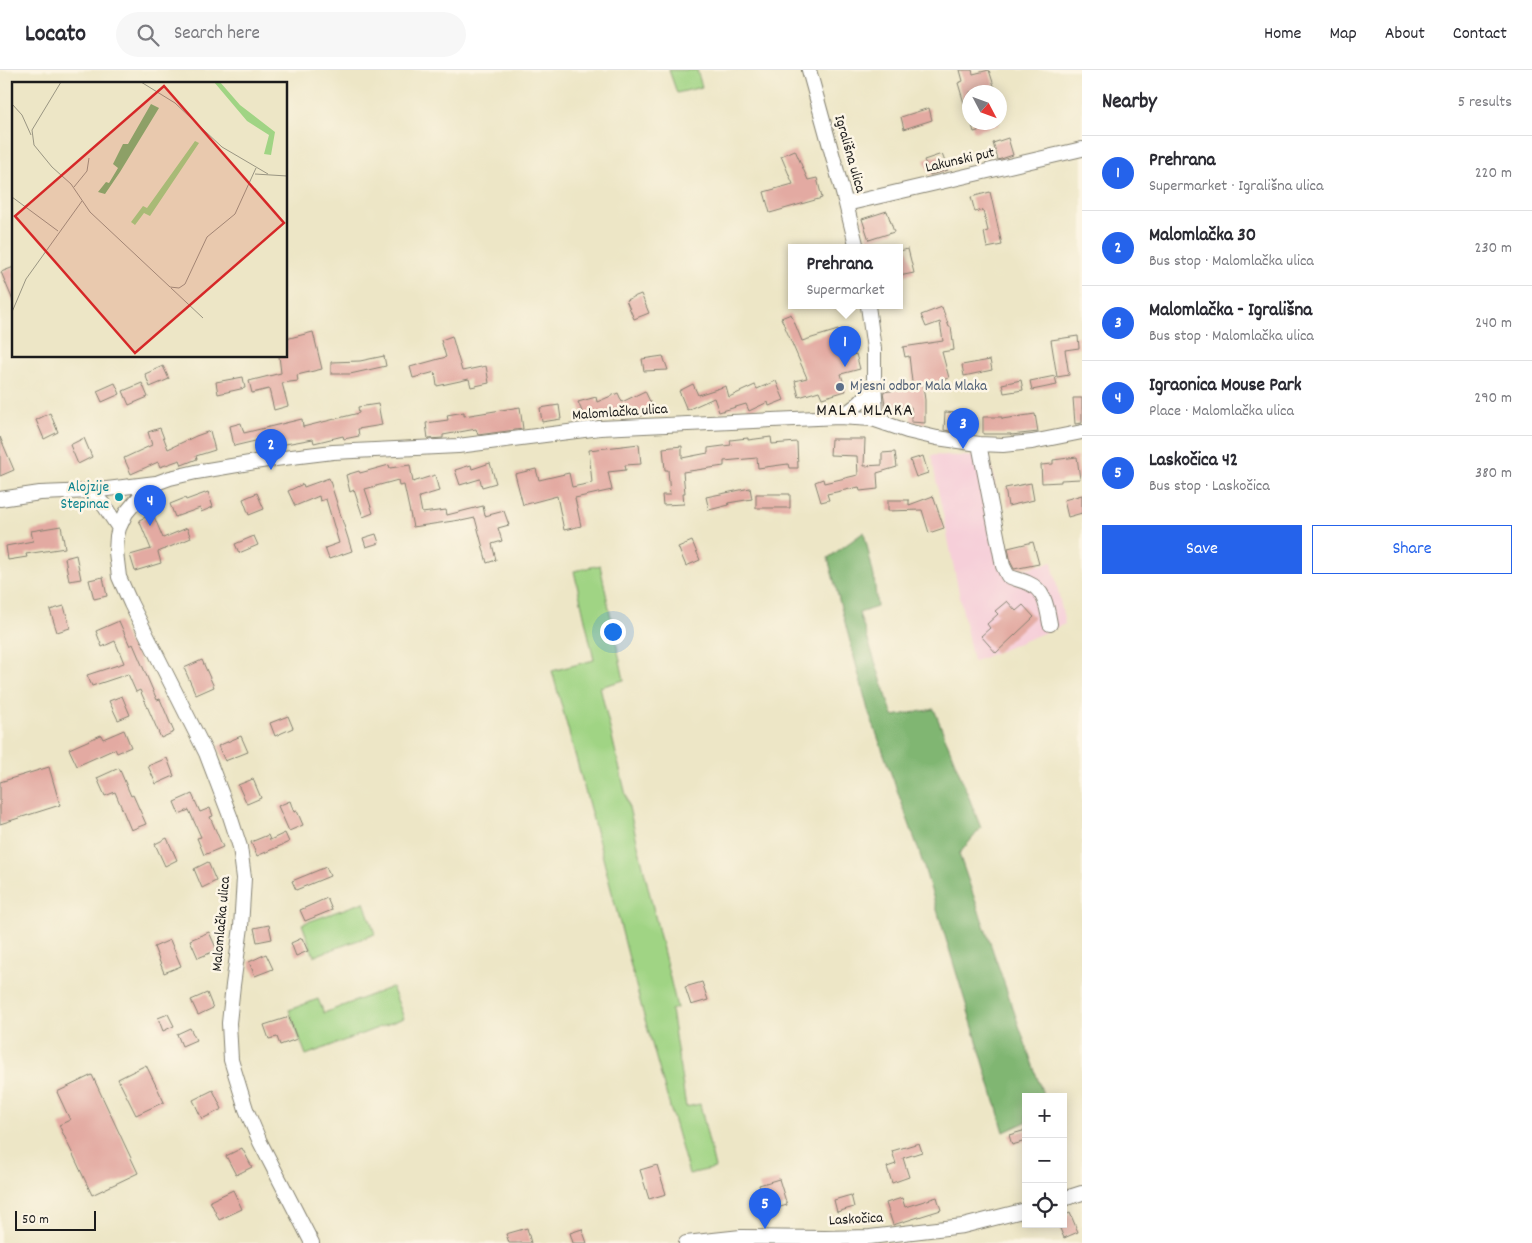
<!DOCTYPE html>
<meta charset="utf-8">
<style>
:root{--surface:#fff;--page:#f7f7f7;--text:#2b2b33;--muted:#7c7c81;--line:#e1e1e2;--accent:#2563eb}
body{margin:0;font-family:Dekko,sans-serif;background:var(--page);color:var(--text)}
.controls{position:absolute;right:15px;bottom:15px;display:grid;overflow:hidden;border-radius:0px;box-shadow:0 2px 12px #0003}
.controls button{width:45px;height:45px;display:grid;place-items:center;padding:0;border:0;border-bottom:1px solid var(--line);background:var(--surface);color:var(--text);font:25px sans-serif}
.compass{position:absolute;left:962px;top:15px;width:45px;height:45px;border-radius:50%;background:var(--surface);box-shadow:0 2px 12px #0003;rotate:131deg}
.scale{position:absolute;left:15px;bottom:12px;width:81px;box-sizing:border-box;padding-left:5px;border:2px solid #1c1c1c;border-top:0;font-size:14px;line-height:18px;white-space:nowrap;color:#1c1c1c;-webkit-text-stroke:4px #fcf5e5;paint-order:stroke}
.you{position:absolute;left:612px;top:561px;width:18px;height:18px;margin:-12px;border:4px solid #fff;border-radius:50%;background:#1a73e8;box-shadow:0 0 0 8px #1a73e833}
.badge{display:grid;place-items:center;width:32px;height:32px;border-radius:50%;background:var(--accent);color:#fff;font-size:16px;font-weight:700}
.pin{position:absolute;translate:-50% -41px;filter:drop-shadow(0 1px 2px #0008)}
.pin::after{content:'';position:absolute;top:26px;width:18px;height:15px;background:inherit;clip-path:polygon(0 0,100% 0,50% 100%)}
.popup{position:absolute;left:788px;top:174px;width:115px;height:65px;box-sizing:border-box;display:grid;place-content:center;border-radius:0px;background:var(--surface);filter:drop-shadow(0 1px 4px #0005);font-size:16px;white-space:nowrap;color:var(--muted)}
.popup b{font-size:19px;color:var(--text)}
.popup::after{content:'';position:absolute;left:50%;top:100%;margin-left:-10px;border:10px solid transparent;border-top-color:var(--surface)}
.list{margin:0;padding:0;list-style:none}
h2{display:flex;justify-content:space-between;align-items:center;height:65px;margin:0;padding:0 20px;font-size:21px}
h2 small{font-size:16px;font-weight:400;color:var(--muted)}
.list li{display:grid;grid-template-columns:32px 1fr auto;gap:15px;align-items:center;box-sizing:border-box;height:75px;padding:0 20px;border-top:1px solid var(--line)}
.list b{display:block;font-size:19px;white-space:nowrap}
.list p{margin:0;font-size:16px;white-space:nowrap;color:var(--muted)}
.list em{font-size:16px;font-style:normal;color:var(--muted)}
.actions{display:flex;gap:10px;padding:15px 20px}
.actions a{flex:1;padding:11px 0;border:1px solid var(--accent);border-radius:0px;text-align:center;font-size:18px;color:var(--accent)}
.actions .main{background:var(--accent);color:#fff}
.icon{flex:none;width:28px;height:28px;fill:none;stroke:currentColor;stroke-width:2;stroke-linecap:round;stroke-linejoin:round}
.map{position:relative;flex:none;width:1082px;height:1173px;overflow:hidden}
header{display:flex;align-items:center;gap:30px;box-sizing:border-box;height:70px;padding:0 25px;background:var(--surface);border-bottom:1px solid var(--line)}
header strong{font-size:24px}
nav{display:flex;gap:28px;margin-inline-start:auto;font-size:18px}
.search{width:350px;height:45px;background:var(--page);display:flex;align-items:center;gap:12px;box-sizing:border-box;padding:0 18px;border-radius:28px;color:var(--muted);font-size:19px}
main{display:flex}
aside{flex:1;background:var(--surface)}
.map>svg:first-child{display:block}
.built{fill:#f6cfd9}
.green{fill:#a0d484;stroke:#5e7850}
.forest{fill:#80b672;stroke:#4e6947}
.building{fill:#e3aaa2}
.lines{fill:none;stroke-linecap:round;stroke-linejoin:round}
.minor-casing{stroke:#848171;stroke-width:16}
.minor{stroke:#fff;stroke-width:14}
.service-dot{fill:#5c6f8a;stroke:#fcf5e5;stroke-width:2}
.culture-dot{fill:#0f9aa8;stroke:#fcf5e5;stroke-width:2}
.labels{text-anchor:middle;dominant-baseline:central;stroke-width:5;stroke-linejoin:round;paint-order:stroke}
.street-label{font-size:15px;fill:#1c1c1c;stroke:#fcf5e5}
.service-label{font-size:15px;fill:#4e5e75;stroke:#fcf5e5;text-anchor:start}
.culture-label{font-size:15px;fill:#0d838f;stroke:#fcf5e5;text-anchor:end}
.quarter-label{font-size:18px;letter-spacing:1px;fill:#1c1c1c;stroke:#fcf5e5}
.inset-road{fill:none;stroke:#999582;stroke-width:1}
.view{fill:#d62828;fill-opacity:0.15;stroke:#d62828;stroke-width:2.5}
.inset-edge{fill:none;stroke:#1c1c1c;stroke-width:2.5}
</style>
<header>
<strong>Locato</strong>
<div class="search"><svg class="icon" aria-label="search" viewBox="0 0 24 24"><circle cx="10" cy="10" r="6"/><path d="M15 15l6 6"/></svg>Search here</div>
<nav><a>Home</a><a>Map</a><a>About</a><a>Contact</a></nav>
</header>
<main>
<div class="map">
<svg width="1082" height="1173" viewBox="0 0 1082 1173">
<rect width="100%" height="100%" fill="#fcf5e5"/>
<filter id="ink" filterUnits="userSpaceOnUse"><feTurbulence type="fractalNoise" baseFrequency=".02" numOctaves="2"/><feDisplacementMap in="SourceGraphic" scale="10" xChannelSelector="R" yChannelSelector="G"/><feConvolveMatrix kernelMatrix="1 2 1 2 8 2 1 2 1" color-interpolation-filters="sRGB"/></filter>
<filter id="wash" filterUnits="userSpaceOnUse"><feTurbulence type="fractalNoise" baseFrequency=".0096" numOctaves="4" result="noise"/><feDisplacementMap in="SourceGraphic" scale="20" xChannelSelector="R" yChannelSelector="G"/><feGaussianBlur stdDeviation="1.12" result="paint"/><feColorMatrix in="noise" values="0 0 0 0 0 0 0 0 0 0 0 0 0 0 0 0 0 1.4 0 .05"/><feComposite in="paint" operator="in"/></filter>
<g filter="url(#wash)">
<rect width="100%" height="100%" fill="#ede6c6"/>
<path class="built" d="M931 385 990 387 1010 502 1052 492 1065 554 973 592Z"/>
<path class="green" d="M669 0H697L702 17 677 23Z
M600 495 624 610 600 617 675 929 677 938 671 940 686 1037 700 1034 715 1098 689 1104 642 939 595 757 552 601 594 590 574 501Z
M364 832 375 864 314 886 302 854Z
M392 917 404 948 306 985 289 940 318 929 324 943Z"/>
<path class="forest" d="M864 462 874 507 877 537 859 543 893 646 934 639 981 758 959 784 1044 1027H1026V1052L1004 1062 969 944 918 778 868 640 828 488Z"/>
<g id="blocks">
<path class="building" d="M960 0H972L973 4 989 0 996 22H970V42L967 43 958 13 963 11Z
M929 38 932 50 904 59 901 47Z
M971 52H998L999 55 974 62Z
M1008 68 1013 85 998 90 993 73Z
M795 80 808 110 817 108 822 128 770 143 764 122 793 114 781 86Z
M942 84 948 100 930 105 924 90Z
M990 122 1002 175 987 178 984 162 988 161 983 140 975 142 971 127Z
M887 141 894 162 869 170 862 149Z
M908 179 914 203 899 206V181Z
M14 197V233L1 202Z
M641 224 649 243 634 249 626 230Z
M942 237 949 257H951L954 280 942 282 949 308 923 315 925 330V353L911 352V337L886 340 883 322 911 318V312H912L909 286 905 287 903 277 943 271 940 252 926 257 921 245Z
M791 244 802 271 838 260 846 287 856 284 860 299 841 304 846 321 822 328 819 321 799 327 795 311 807 308 781 248Z
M313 262 322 299 297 305 298 311 282 313 288 336 274 340 269 319 252 323 249 311 281 303 279 286H286V269Z
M452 266 462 301 486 296 489 313 471 317 469 309 437 316 435 302 413 308 410 297 446 287 441 270Z
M1078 266 1079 278 1065 280 1069 305 1057 307 1051 270Z
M384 286 386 296 350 304H331V292L360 291Z
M663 286 668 300 644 301 642 289Z
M990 290 992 300 964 306 962 295Z
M163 296 169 309 150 317 145 304Z
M1055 306 1057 315 1032 320 1030 311Z
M243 307 245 318 218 324 216 312Z
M1021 310 1023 320 1004 323 1002 314Z
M776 311 784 330 769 336 768 332 749 341 746 334 719 342 714 328 687 340 679 321 693 314 698 325 726 316 729 327 755 315 757 319Z
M115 313 120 324 102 332 97 321Z
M142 313 148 327 129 335 123 321Z
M645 321 654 340 639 347 635 338 612 348 609 341 586 351 578 332 596 327 597 332 618 323 622 332Z
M1073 328H1082V353L1075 354Z
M378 334 382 355 358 359 359 366 344 369 343 366 314 373 313 369 269 377 268 368 234 376 230 356 241 353 244 363 302 349 303 357 359 343 358 337Z
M559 335 561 349 542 352 540 338Z
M520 337 523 359 478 365 476 359 443 365V368L428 369 426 353 448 350 447 345 464 342V346Z
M945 342 958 343 961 355V363L944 360Z
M50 343 58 362 44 369 36 350Z
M1035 344 1038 362 1011 365V364H983V347H1002V349Z
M160 358 168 379 196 366 210 361 215 380 196 386 197 389 182 395 180 390 160 397 158 392 131 404 124 388 152 375 148 362Z
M0 367 14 400 0 406Z
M771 367 772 374 797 372 798 398H789L788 394 758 398 757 388 724 391V396L683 402 685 423H683L684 434 663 435 662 425H670L668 400H665L663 378 682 376V388L708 383V378L731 375 730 370 748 368V370Z
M84 368 92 387 78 394 70 375Z
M831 369H865L864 396 882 395V383L895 382 897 397 877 403 878 419 860 421 859 417 827 424 829 430 821 432 815 412 823 409 824 413 858 405 857 386 830 385Z
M639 374 641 394 625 395 626 400 608 402 612 420 575 428 581 456 564 460 557 426 523 435 515 404 536 399 539 410 569 403 572 417 592 413 589 380Z
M923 386 928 403 916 407 910 390Z
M1077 387 1080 409 1061 410V412L1042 413 1041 395 1053 394V390Z
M490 393 496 413 482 417 480 409 460 415 455 400 471 395 472 399Z
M389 395 390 398 410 395 413 412 435 405 439 421 419 427 422 443 446 440 447 445 483 436 485 446 504 441 509 455 498 458 502 471 492 474 496 490 487 493 475 448 461 451 460 450 413 457 404 415 399 416 398 410 365 419 373 443 363 447 354 420 350 422 346 405 359 401 360 403Z
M329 408 352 481 329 489 325 478 339 473 326 429 320 431 319 426 295 436 288 421 303 414 304 417Z
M1031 413 1034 430 1008 436 1005 418Z
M750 418 752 429 728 433 729 435 709 440 706 427Z
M208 422 213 437 201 442 200 438 175 447 170 434 185 428 186 430Z
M257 423 264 439 249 445 243 429Z
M756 424H790V438H756Z
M1082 425V443L1068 447 1064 430Z
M933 426 944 458 929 463 922 440 888 441V430H909V435Z
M153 444 163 468 187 458 191 468 158 482 161 493 135 501 130 485 151 479 139 450Z
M61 456 65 478 26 484 27 487 8 490 6 476 33 471 31 461Z
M376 464 379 473 366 477 363 468Z
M254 466 258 475 239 483 235 474Z
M692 471 700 490 686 496 678 477Z
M1033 472 1039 494 1014 499 1011 493 1008 478Z
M76 485 81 509 69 511 65 488Z
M103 507 107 526 94 529 89 510Z
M1007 531 1016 541 1023 535 1034 547 996 583 981 566 990 558 987 554 998 544 995 541Z
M64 536 70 558 57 562 50 540Z
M119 551 130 576 133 574 157 630 160 629 174 662 161 668 140 620 136 622 128 604 92 616 87 605 124 593 115 571 102 577 96 561Z
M202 590 214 617 196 625 184 598Z
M122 626 130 645 118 650 109 631Z
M288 646 293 658 275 666 270 653Z
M124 660 131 677 117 683 115 679 77 696 69 679 101 665 103 669Z
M241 666 248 682 225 691 218 676Z
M167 688 174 706 156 714 148 696Z
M49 697 60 735 0 754V712Z
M119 698 131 726 133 725 146 754 131 760 115 722 105 726 97 708Z
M253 709 261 728 247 734 238 715Z
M192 724 200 742 210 738 213 746 210 747 223 777 204 785 197 768 201 767 189 740 179 744 174 732Z
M290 731 294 742 297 741 303 755 289 761 278 736Z
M285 763 289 772 257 786 251 772 268 765 270 770Z
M167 768 177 790 165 796 155 774Z
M208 792 216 811 202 818 194 799Z
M326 797 330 806 296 820 292 811Z
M327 828 332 840 305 851 300 840Z
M269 855 272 869 257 872 254 858Z
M209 862 217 880 198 888 190 870Z
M302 868 308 881 296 886 291 873Z
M170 870 181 896 164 903 154 877Z
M266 884 273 899 255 906 249 892Z
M702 912 708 930 691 935 685 917Z
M207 923 213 938 198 945 191 930Z
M168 944 174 956 163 961 158 948Z
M289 947 297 969 280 975 277 967 269 969 264 955Z
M190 958 196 970 182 976 177 964Z
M146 995 164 1032 136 1045 118 1009Z
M92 1005 138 1103 92 1125 59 1055 70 1050 57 1022Z
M213 1020 222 1039 202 1049 193 1030Z
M1026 1060V1071L1012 1075 1009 1065Z
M919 1073 922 1082 903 1088 909 1107 892 1113 887 1097 896 1094 892 1081Z
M242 1078 252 1097 236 1105 226 1086Z
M657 1095 666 1124 649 1129 640 1100Z
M779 1109 787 1135 767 1141 759 1115Z
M233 1120 242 1139 219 1150 210 1131Z
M851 1125 854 1137 837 1142 834 1130Z
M937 1127 941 1140 893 1155 886 1133 902 1128 905 1137Z
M1070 1143 1078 1162 1064 1168 1058 1154H1063V1146Z
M527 1158 531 1173H509L506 1164Z
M582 1159 587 1173H573L570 1163Z"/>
</g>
</g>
<g filter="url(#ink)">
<use href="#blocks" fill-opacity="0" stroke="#848171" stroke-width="1"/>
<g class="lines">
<g class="minor-casing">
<path id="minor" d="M809 0 846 134 857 178
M846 134 1082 79
M868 236 874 279V312L876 342 886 354
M839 347C854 339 868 329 873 313
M979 374 1003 496 1008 506C1015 509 1021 510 1028 513 1045 520 1047 537 1050 554
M91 421 103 434 119 458
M0 429 40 423 91 421 156 413
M1063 1129 1082 1123
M312 1173 260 1072 246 1039 231 990 229 953 233 915 241 857 243 825 244 808 240 777 230 746 206 683 131 534 119 507 116 482 117 466 119 458 126 443 142 424 159 412 170 408 196 402 267 390 333 382 458 376 600 358 839 347 872 349 907 361 937 368 979 374 1003 375 1032 372 1082 362
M686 1173 741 1167 825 1168 870 1167 963 1156 1026 1140"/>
</g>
<use href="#minor" class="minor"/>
</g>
</g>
<circle class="service-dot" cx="840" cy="317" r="5"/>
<circle class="culture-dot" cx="119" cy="427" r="5"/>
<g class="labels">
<g class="street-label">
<text transform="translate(849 84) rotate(74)">Igrališna ulica</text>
<text transform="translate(960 91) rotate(-13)">Lakunski put</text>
<text transform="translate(620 343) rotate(-4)">Malomlačka ulica</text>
<text transform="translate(222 854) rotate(-85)">Malomlačka ulica</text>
<text transform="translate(856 1150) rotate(-3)">Laskočica</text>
</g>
<g class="service-label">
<text x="850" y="317">Mjesni odbor Mala Mlaka</text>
</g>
<g class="culture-label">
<text x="109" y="418">Alojzije<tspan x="109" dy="17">Stepinac</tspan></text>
</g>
<g class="quarter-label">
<text x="865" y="341">MALA MLAKA</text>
</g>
</g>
<g transform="translate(12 12)">
<rect width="275" height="275" fill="#ede6c6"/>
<path d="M202 0H208L228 23 263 50 259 73 252 72 257 53 235 39ZM183 59 187 61 138 134 132 131 123 143 119 140 131 124 135 126Z" fill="#a0d484"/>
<path d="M139 22 147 26 108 90 93 112 86 110 94 100 97 101 106 86 101 82 111 62H116Z" fill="#80b672"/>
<path class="inset-road" d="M49 0 20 48 22 63 40 85 59 102 78 130 158 205 167 206 173 202 195 155 223 132 244 86M129 0 163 21 210 65 256 92M0 22 10 33 19 53M243 92 275 94M62 105 75 89 77 76M0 115 46 149M159 206 191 236M0 230 14 197 70 119"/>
<path class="view" d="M152 4 272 141 123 271 3 134Z"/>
<rect width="275" height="275" class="inset-edge"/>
</g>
</svg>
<div class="controls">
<button>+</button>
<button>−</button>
<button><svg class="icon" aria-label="locate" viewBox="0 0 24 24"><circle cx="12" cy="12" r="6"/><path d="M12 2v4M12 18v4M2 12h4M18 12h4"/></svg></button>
</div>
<svg class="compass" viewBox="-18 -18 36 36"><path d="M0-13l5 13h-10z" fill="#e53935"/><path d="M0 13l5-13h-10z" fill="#7c7c81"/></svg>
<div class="scale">50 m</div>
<div class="you"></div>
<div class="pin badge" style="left:845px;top:297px">1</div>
<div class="popup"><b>Prehrana</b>Supermarket</div>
<div class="pin badge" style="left:271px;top:400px">2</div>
<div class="pin badge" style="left:963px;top:379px">3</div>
<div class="pin badge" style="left:150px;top:456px">4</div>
<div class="pin badge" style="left:765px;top:1159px">5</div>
</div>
<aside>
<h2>Nearby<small>5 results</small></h2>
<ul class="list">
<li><span class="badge">1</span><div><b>Prehrana</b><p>Supermarket · Igrališna ulica</p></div><em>220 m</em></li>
<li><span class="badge">2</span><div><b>Malomlačka 30</b><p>Bus stop · Malomlačka ulica</p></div><em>230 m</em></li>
<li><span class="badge">3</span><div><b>Malomlačka - Igrališna</b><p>Bus stop · Malomlačka ulica</p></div><em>240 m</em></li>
<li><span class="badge">4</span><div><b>Igraonica Mouse Park</b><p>Place · Malomlačka ulica</p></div><em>290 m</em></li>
<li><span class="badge">5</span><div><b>Laskočica 42</b><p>Bus stop · Laskočica</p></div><em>380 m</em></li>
</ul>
<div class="actions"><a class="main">Save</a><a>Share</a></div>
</aside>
</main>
